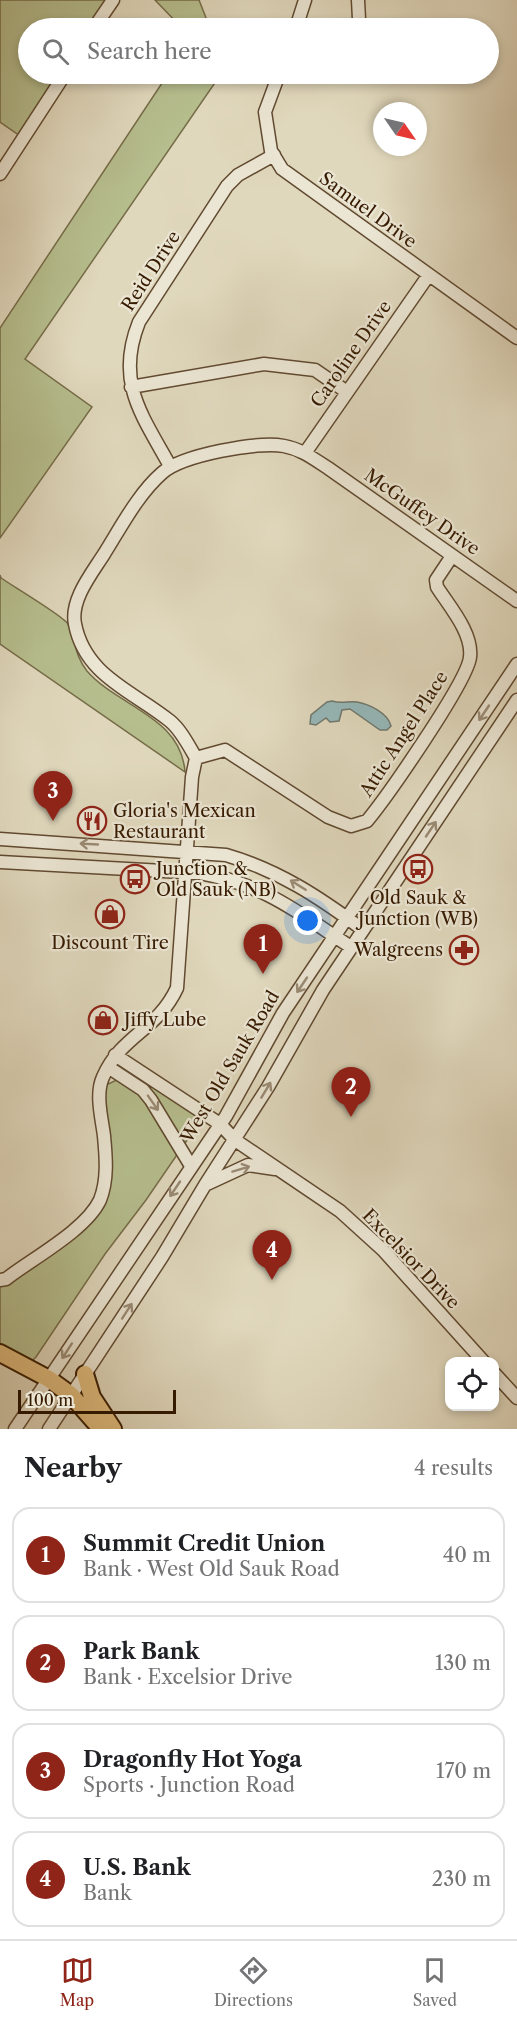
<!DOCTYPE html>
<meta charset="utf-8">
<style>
:root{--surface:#fff;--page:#f6f6f6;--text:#202124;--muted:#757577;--line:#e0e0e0;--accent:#8f2418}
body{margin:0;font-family:"Libre Caslon Text",serif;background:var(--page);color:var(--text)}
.controls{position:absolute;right:18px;bottom:18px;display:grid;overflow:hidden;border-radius:12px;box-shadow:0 3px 9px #0003}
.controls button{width:54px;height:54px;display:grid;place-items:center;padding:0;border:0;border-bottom:2px solid var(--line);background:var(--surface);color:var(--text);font:30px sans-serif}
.compass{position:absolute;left:373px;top:102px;width:54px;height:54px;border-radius:50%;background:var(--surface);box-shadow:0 3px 9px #0003;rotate:124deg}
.scale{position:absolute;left:18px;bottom:15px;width:158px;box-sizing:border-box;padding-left:6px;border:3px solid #371b01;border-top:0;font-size:16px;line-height:21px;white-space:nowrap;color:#371b01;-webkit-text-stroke:4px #ebe6d4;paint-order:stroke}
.you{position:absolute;left:308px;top:921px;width:21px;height:21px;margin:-15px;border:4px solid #fff;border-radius:50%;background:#1a73e8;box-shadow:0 0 0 9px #1a73e833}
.badge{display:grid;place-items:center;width:39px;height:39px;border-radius:50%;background:var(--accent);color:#fff;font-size:20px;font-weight:700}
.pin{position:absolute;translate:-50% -50px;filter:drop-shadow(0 2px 3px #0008)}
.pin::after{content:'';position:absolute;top:32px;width:21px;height:18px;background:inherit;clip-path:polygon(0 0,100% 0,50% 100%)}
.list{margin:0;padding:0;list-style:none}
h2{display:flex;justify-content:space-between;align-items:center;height:78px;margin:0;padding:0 24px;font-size:26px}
h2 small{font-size:20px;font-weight:400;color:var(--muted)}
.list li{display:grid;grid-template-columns:39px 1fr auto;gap:18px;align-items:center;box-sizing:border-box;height:96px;margin:0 12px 12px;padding:0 12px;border:2px solid var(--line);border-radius:18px}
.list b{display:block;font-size:22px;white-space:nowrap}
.list p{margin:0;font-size:20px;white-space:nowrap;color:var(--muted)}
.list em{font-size:20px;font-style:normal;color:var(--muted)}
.icon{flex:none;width:33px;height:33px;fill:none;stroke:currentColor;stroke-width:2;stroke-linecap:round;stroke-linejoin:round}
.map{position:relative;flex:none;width:517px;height:1429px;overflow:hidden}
.search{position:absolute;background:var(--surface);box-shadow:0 3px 9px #0003;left:18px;right:18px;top:18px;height:66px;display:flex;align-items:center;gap:15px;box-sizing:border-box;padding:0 21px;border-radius:33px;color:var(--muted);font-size:22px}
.sheet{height:510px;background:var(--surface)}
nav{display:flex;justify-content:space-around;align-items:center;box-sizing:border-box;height:84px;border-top:2px solid var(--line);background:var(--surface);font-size:16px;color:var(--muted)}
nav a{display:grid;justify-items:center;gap:3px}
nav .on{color:var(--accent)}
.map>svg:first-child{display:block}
.green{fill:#b6be8e;stroke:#766c48;stroke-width:1.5}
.water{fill:#96b8b9;stroke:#70796f;stroke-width:1.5}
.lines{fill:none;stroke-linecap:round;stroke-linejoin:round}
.minor-casing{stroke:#614a30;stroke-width:15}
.highway-casing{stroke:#371b01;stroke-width:20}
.minor{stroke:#ebe6d4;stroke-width:12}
.highway{stroke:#e0bc7e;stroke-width:16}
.oneway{stroke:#9a8b75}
.labels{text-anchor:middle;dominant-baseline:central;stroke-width:4.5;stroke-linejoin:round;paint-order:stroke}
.street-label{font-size:18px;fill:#371b01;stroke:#ebe6d4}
.poi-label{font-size:18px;fill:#371b01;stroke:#ebe6d4;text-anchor:start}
</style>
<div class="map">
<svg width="517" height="1429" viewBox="0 0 517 1429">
<rect width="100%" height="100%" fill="#e0d8bd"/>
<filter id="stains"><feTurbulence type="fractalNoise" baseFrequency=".00333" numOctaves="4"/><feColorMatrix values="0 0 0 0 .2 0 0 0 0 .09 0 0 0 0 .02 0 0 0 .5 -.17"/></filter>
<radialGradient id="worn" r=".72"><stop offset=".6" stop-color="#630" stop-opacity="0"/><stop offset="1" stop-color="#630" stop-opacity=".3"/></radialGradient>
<path class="green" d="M0 0H113L94 28H28V74H65L23 138 0 122Z
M155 0H199L210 28H182Z
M168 74H221L25 359 92 407 0 538V328Z
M0 575 1 578C11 585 65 617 68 624 75 640 75 656 87 671 118 707 181 716 185 772L0 644Z
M132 1066 205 1114 146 1200 105 1254 36 1357 29 1364 0 1353V1280L84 1222 104 1181 100 1088 123 1077Z"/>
<path class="water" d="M332 701C341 704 348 701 357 702 369 704 388 713 391 726L387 730H380L350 709 342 710 339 721 330 722 326 718 316 725 310 724 311 715 327 702Z"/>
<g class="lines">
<g class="minor-casing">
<path id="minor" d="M94 28 113 0
M296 28 305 0
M355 28 359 19 358 0
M279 74 265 112 271 151 282 169 517 338
M0 174 65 74
M131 387 264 364 315 370 347 392
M305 453 428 276
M170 466C142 415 115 382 139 322L227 186 238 175 274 155
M196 758C189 746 181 730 170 721 133 691 85 676 75 624 70 600 92 573 104 554 121 527 138 494 162 473 182 455 258 441 284 446 301 449 314 459 328 468L517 601
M0 839 226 855C278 870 319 897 362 929
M0 862 200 873C266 885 297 912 351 947
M115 1055 220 1124 235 1140 340 1211 383 1250 484 1362
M108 1067 143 1090 151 1100 191 1166
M207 1184 248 1165 275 1169
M0 1280 6 1279C33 1258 86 1230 100 1200 108 1180 106 1157 104 1136 102 1119 95 1094 103 1077 122 1034 157 1031 177 988L192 777 196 758 225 750 328 817 351 826 367 821C386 798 468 681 470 657 473 633 449 606 437 587L436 580 452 556
M494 1373 517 1398
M15 1429 226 1116 283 1013 517 664
M49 1429 162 1257 205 1185 268 1087 323 990 517 700"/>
</g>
<g class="highway-casing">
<path id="highway" d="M0 1353 49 1379 71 1395 101 1429
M85 1374 92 1397 113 1429"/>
</g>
<use href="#minor" class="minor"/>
<use href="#highway" class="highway"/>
</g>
<defs><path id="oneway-shaft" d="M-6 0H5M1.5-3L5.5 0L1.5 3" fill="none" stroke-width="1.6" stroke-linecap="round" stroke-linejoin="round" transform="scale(1.5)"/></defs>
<g class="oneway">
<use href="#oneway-shaft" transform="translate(484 713) rotate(124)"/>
<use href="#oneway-shaft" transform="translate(431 829) rotate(-56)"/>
<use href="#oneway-shaft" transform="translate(89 844) rotate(-177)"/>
<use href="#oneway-shaft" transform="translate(298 885) rotate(-148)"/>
<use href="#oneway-shaft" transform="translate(302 985) rotate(124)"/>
<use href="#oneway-shaft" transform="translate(266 1090) rotate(-59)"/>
<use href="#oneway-shaft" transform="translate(153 1103) rotate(55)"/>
<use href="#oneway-shaft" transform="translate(241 1169) rotate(-17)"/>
<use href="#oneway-shaft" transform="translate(175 1189) rotate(124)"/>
<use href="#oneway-shaft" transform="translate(127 1311) rotate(-57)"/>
<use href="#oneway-shaft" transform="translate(67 1351) rotate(123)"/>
</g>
<defs>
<g id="restaurant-ring" transform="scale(1.5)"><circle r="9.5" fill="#ebe6d4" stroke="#8f2418" stroke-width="1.5"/><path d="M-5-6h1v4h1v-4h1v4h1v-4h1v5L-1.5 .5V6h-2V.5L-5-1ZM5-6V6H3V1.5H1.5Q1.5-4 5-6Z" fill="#8f2418"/></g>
<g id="bus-ring" transform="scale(1.5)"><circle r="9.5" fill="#ebe6d4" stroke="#8f2418" stroke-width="1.5"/><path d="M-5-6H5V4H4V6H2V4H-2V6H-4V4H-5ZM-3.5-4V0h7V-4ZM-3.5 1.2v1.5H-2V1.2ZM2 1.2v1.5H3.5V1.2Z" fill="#8f2418"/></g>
<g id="shop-ring" transform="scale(1.5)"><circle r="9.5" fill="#ebe6d4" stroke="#8f2418" stroke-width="1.5"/><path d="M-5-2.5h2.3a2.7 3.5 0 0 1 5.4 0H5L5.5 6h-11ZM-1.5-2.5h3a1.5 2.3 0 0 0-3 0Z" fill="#8f2418"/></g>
<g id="pharmacy-ring" transform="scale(1.5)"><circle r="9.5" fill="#ebe6d4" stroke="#8f2418" stroke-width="1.5"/><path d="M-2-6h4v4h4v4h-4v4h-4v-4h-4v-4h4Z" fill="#8f2418"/></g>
</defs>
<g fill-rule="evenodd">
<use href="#restaurant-ring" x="92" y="821"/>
<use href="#bus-ring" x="418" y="869"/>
<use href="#bus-ring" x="135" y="879"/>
<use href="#shop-ring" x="110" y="914"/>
<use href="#pharmacy-ring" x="464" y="950"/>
<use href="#shop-ring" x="103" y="1020"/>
</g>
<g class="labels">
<g class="street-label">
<text transform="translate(368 210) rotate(36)">Samuel Drive</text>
<text transform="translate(151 271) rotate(-57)">Reid Drive</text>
<text transform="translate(351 354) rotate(-55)">Caroline Drive</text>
<text transform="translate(422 512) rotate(35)">McGuffey Drive</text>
<text transform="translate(404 734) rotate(-57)">Attic Angel Place</text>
<text transform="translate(230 1067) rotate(-59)">West Old Sauk Road</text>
<text transform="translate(411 1259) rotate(46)">Excelsior Drive</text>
</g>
<g class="poi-label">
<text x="113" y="811">Gloria's Mexican<tspan x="113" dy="21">Restaurant</tspan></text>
<text x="156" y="869">Junction &amp;<tspan x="156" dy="21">Old Sauk (NB)</tspan></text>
<text x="418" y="898" text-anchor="middle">Old Sauk &amp;<tspan x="418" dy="21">Junction (WB)</tspan></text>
<text x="110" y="943" text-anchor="middle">Discount Tire</text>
<text x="443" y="950" text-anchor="end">Walgreens</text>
<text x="124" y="1020">Jiffy Lube</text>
</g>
</g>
<rect width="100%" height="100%" filter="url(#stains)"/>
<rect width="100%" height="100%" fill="url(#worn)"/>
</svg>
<div class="controls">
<button><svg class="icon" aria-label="locate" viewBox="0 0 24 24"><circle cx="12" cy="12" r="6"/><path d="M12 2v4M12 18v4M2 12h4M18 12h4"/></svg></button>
</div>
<svg class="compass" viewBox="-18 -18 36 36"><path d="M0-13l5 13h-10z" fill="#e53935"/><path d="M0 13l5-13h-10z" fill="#757577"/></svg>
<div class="scale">100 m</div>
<div class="you"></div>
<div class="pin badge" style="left:263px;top:974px">1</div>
<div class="pin badge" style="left:351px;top:1117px">2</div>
<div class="pin badge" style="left:53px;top:821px">3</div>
<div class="pin badge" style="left:272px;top:1280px">4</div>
<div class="search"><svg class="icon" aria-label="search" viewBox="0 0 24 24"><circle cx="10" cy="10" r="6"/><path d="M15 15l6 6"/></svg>Search here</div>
</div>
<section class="sheet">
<h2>Nearby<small>4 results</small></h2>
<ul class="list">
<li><span class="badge">1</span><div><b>Summit Credit Union</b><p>Bank · West Old Sauk Road</p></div><em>40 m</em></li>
<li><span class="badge">2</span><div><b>Park Bank</b><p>Bank · Excelsior Drive</p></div><em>130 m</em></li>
<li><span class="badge">3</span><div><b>Dragonfly Hot Yoga</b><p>Sports · Junction Road</p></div><em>170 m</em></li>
<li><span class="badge">4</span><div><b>U.S. Bank</b><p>Bank</p></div><em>230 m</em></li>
</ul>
</section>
<nav>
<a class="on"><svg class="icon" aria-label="map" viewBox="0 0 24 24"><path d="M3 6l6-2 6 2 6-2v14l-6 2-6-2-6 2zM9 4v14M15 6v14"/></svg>Map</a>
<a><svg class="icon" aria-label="directions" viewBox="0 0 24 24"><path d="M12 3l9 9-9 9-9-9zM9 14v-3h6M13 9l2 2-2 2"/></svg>Directions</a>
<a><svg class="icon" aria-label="saved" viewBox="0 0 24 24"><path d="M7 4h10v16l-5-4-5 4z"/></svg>Saved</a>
</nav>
